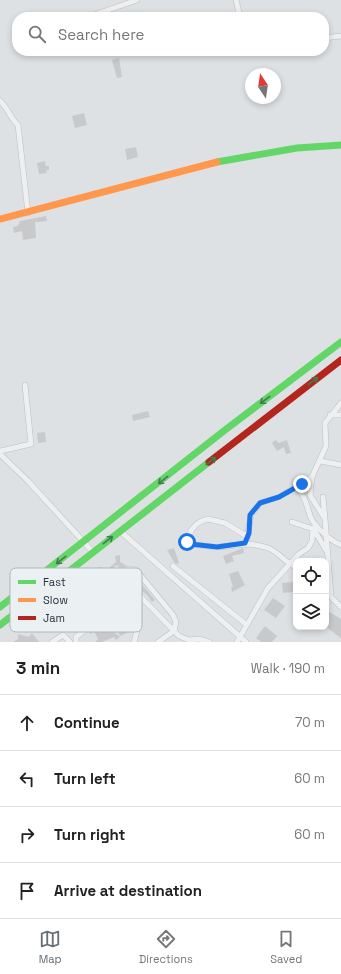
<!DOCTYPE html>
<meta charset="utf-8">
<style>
:root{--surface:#fff;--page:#f2f2f2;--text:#222;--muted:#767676;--line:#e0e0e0;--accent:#676f76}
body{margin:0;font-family:"Space Grotesk",sans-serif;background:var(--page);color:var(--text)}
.controls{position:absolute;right:12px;bottom:12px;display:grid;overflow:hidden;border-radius:8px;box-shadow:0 2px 6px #0003}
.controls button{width:36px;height:36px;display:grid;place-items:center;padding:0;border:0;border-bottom:1px solid var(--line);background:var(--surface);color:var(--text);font:20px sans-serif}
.compass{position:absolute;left:245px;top:68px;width:36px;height:36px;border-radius:50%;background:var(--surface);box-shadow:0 2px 6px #0003;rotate:347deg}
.stop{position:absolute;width:12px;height:12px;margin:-9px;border:3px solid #1a73e8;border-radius:50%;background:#fff}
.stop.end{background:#1a73e8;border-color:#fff;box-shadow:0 1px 4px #0008}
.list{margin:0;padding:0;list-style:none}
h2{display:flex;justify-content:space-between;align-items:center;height:52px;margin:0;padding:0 16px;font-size:17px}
h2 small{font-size:13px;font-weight:400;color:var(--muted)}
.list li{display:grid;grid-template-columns:26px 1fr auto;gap:12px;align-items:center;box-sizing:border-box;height:56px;padding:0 16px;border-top:1px solid var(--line)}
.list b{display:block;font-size:15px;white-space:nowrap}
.list em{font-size:13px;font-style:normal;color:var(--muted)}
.icon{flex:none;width:22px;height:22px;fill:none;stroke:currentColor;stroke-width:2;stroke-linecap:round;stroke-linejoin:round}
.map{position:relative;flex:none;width:341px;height:642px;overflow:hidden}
.search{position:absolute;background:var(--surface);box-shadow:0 2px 6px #0003;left:12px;right:12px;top:12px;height:44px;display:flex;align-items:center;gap:10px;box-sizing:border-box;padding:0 14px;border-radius:16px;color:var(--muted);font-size:15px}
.sheet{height:276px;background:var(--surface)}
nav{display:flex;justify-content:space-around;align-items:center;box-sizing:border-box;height:56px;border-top:1px solid var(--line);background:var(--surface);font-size:11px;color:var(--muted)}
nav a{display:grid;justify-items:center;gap:2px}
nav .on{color:var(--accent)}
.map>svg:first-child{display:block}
.building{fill:#c7c9cb}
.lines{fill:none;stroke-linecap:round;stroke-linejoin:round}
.street-casing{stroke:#bcbfc1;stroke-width:6}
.street{stroke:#eeeff0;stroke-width:5}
.fast{stroke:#63d668;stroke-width:7}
.slow{stroke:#ff974d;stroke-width:7}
.jam{stroke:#b3261e;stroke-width:7}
.oneway{stroke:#427c4f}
.route{stroke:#1a73e8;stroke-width:5}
.key{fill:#ebf0f3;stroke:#b0b7bc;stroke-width:1}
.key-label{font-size:11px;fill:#27323b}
</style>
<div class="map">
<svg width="341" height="642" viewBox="0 0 341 642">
<rect width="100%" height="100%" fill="#dee1e3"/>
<path class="building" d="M119 58 122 77 117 78 112 60Z
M84 113 87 125 75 128 72 116Z
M136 147 138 157 127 160 125 149Z
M45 161 46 166H49V170H46L47 173 39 174 37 163Z
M46 216 47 221 35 222 36 238 23 240 22 231 14 233 13 227 18 226 20 221Z
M148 411 150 417 133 421 132 415Z
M45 432 46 442 38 443 37 433Z
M276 440 278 443 287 440 291 453 286 454 284 447 277 451 272 443Z
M174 548 179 563 177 564 174 562 167 550Z
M243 548 244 553 232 556 234 561 226 564 223 556Z
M120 555V562L127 566 121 568 118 565 114 566 113 570 118 576 114 581 130 596 127 600 118 597 115 592 99 606 97 602 99 596 110 589 102 580 103 573 116 562 115 556Z
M238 571 245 585 232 592 231 587H233L229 574Z
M134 575 155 600 152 602 147 595 140 590 131 578Z
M293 582 294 592 283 593 282 583Z
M273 598 285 606 276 618 264 610Z
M326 610 341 619V638L326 627Z
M98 619 107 626 120 637 116 640 114 637 102 642H95L98 639 94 631 91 634 89 632 97 623 95 622Z
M124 623 125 629 127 628 129 632 120 636 116 627Z
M265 626 277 636 272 642H261L256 638Z
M32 633 39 642H13L18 639V634L29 637Z"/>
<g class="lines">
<g class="street-casing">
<path id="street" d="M236 0 240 17
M88 17 137 0
M324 38 341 36
M0 101C8 108 10 118 18 125L28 213
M341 403 325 423 326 446 312 477 310 495 325 519 331 597 341 607
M330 415H341
M0 451 31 444 25 385
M0 454 28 481 93 552
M321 461 341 465
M296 487C305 495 307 507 311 518 316 528 331 541 341 545
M323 497 325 519
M313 528 326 550
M120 531 246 642
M248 537 225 523 208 519C197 521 189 530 187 542L190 544C199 545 209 547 218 547 237 546 248 541 268 548 279 552 285 563 296 567
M247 539 251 515 260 503 279 497 312 477
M173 566 247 625
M117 569 134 590 179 636 189 640 200 639 209 642
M121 573 129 569 136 570 173 615 176 622 174 631 158 642
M134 590C136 607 140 626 134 642
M52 642 63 635 70 642
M76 642V637L85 630 90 615 100 570
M237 642 268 588 299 554 308 548 312 541 313 529 292 522"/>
</g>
<use href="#street" class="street"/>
<path class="fast" d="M217 162 297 148 341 145
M0 607 225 430 341 342
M0 625 209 462"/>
<path class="slow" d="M0 219 217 162"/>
<path class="jam" d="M209 462 341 360"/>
</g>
<defs><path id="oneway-shaft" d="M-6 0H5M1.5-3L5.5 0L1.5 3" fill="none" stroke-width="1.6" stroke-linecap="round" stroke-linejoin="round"/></defs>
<g class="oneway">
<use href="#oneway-shaft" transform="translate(313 381) rotate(-38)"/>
<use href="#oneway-shaft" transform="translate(265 400) rotate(143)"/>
<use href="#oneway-shaft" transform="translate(211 461) rotate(-38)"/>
<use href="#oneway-shaft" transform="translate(163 480) rotate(142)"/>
<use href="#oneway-shaft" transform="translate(108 540) rotate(-38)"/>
<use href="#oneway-shaft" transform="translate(61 560) rotate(142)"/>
</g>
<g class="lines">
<path class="route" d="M187 542 190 544 217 547 245 543 249 533 250 515 260 503 279 497 302 484"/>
</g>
<rect x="10" y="568" width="132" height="64" rx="6" class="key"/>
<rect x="18" y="580" width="18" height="4" fill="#63d668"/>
<rect x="18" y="598" width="18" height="4" fill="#ff974d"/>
<rect x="18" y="616" width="18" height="4" fill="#b3261e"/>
<g class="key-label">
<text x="43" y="586">Fast</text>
<text x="43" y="604">Slow</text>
<text x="43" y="622">Jam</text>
</g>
</svg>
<div class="controls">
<button><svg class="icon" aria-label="locate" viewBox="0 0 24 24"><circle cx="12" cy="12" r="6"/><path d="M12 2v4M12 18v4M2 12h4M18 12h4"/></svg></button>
<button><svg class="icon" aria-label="layers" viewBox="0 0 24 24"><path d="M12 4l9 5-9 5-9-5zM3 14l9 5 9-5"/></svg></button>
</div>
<svg class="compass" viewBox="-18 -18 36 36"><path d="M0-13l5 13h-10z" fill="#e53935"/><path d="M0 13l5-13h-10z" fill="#767676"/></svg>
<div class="stop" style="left:187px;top:542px"></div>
<div class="stop end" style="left:302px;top:484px"></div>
<div class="search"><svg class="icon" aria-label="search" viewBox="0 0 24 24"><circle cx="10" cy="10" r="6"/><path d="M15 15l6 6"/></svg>Search here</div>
</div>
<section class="sheet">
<h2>3 min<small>Walk · 190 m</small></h2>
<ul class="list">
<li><svg class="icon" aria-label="ahead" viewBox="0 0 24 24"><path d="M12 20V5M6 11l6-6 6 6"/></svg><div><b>Continue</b></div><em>70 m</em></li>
<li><svg class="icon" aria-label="left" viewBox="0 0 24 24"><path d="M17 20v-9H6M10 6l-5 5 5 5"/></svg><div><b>Turn left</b></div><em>60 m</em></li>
<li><svg class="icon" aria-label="right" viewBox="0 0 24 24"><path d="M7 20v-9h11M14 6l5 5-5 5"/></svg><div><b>Turn right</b></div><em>60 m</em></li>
<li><svg class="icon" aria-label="arrive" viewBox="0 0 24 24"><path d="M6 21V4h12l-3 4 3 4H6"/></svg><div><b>Arrive at destination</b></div></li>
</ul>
</section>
<nav>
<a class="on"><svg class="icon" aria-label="map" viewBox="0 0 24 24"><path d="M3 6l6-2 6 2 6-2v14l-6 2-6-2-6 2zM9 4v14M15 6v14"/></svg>Map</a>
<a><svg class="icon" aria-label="directions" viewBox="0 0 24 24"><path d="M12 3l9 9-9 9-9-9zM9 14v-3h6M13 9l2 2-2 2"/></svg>Directions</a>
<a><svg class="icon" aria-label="saved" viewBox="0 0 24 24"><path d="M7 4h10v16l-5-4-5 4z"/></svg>Saved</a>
</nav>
